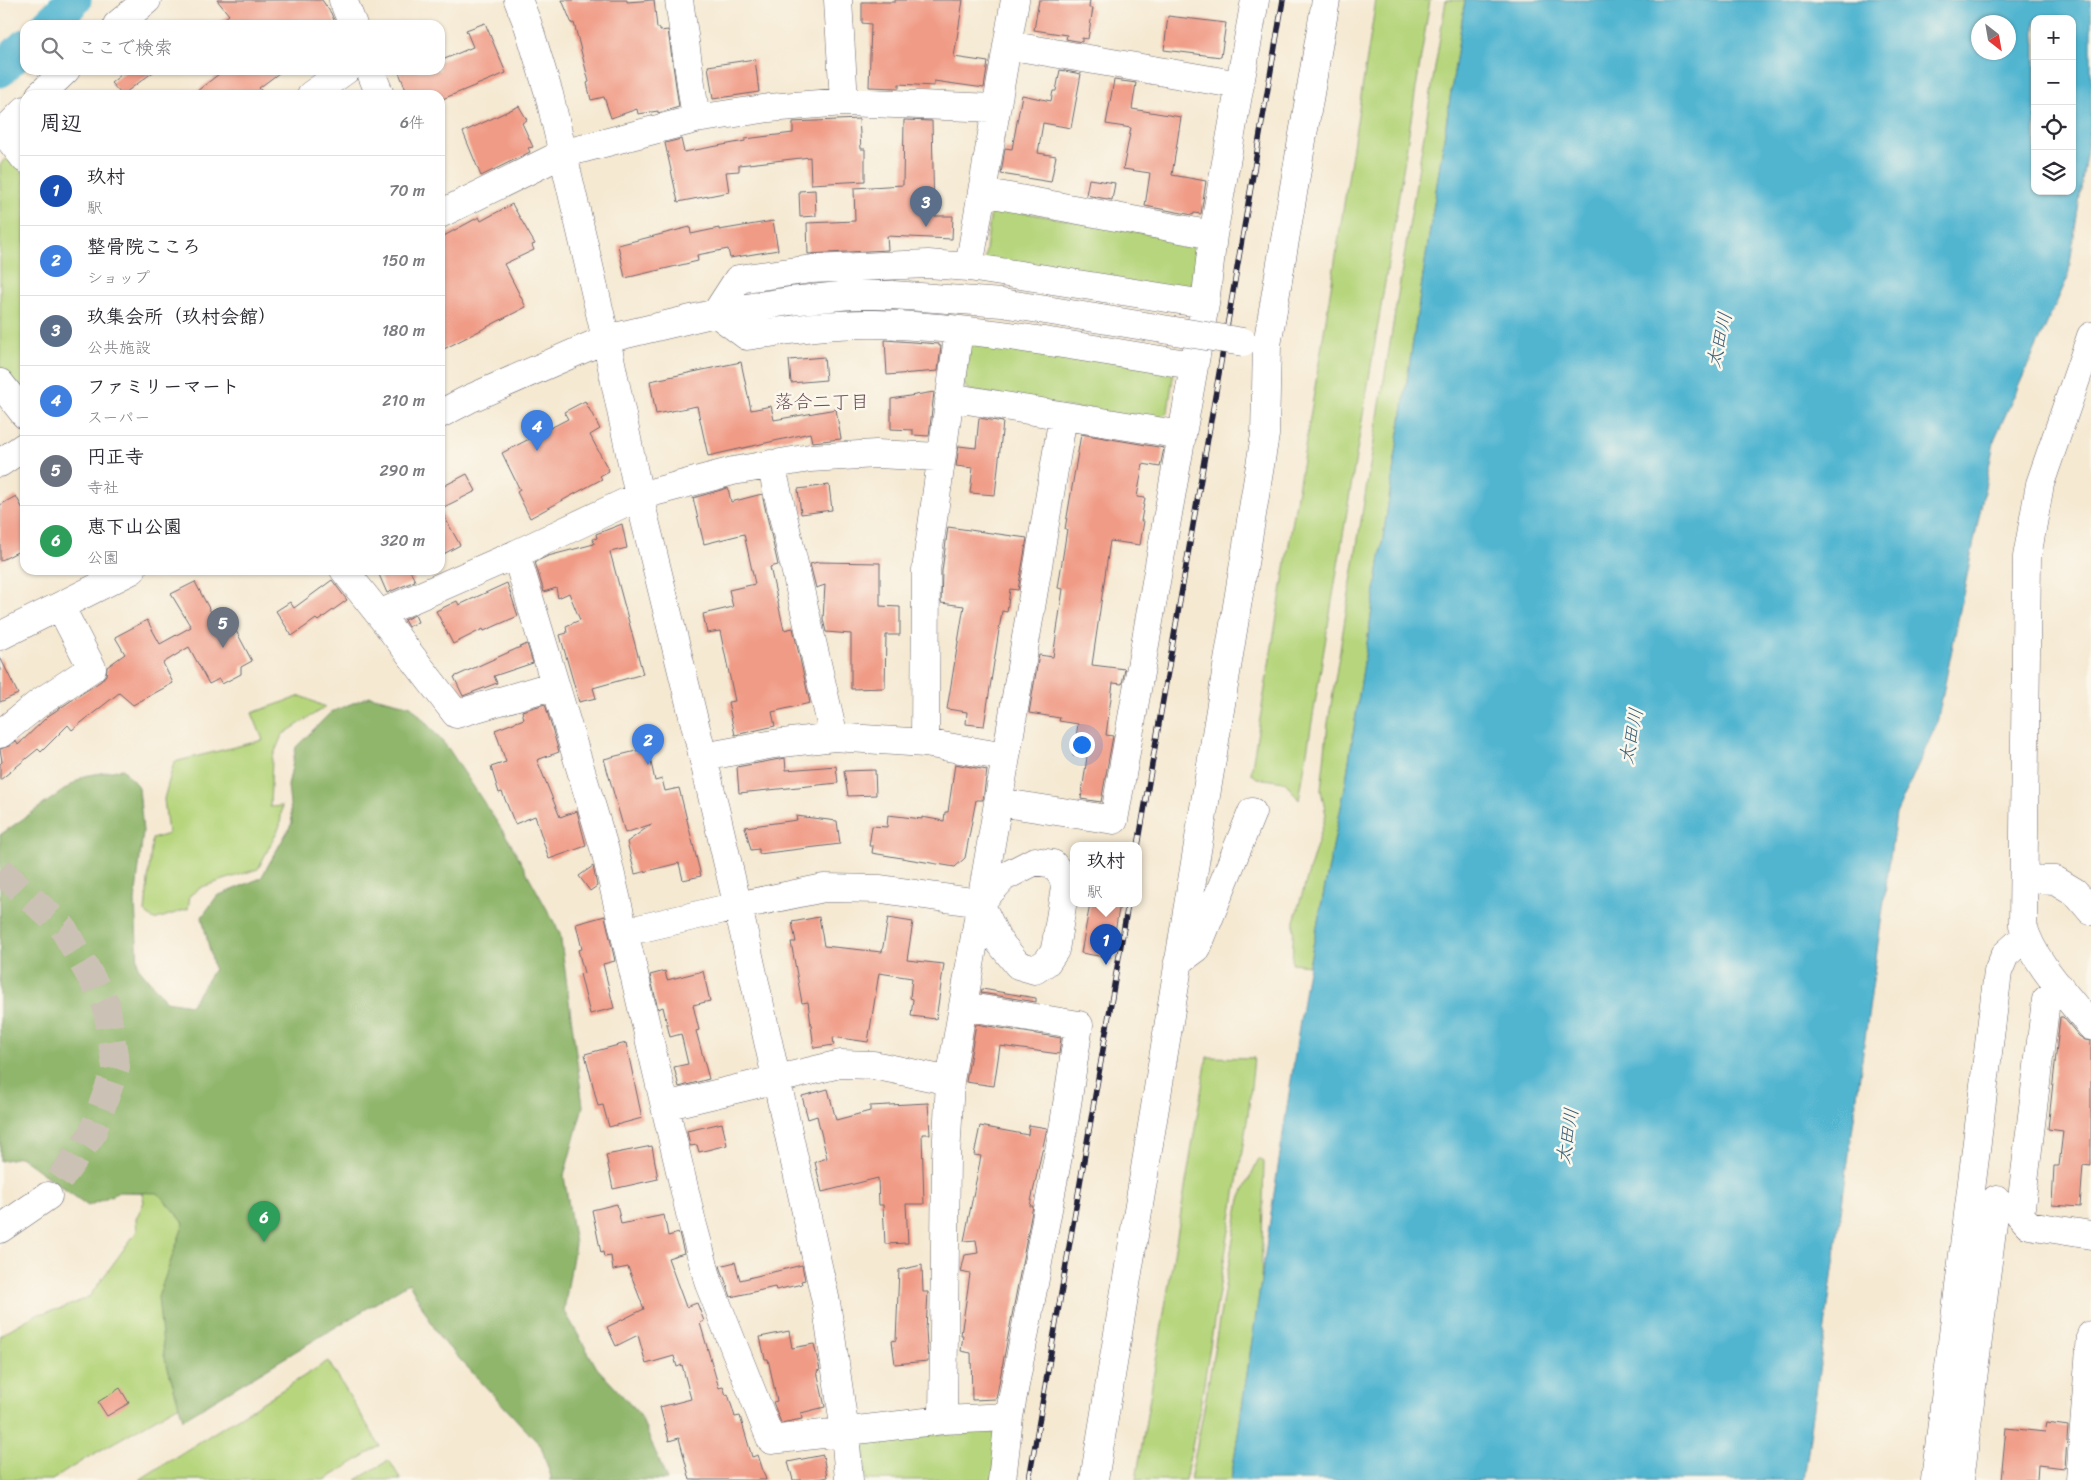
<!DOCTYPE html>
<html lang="ja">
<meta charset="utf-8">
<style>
:root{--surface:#fff;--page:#f2f2f3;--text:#2b2b33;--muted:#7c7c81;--line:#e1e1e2;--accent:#d1495b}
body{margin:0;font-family:Sriracha,"Klee One",sans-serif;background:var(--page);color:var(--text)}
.controls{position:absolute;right:15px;top:15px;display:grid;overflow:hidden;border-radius:10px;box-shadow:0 1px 4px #0004}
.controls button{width:45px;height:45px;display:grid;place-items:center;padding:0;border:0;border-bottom:1px solid var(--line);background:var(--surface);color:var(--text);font:25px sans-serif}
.compass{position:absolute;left:1971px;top:15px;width:45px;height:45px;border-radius:50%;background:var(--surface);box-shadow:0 1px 4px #0004;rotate:149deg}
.you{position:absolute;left:1081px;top:744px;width:18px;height:18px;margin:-12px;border:4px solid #fff;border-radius:50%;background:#1a73e8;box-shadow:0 0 0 8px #1a73e833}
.badge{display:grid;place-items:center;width:32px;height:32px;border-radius:50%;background:var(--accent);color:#fff;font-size:16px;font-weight:700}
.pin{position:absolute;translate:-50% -41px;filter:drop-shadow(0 1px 2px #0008)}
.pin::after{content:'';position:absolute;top:26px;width:18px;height:15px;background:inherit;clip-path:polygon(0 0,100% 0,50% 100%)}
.popup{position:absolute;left:1070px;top:842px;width:72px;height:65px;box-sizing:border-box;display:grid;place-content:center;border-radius:10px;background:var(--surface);filter:drop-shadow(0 1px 4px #0005);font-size:16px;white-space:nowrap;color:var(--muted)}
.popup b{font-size:19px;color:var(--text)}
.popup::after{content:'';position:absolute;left:50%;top:100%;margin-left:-10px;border:10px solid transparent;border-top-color:var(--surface)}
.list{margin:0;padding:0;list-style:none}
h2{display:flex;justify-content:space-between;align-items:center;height:65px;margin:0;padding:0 20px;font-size:21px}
h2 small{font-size:16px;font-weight:400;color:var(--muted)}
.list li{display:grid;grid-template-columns:32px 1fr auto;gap:15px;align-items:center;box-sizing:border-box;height:70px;padding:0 20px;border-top:1px solid var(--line)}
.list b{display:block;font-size:19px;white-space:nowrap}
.list p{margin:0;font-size:16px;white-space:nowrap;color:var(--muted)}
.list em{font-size:16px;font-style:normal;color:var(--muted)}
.icon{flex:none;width:28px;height:28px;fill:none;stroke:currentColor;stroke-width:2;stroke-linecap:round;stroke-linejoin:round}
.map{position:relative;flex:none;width:2091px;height:1480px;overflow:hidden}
.search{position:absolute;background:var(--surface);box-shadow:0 1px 4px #0004;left:20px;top:20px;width:425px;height:55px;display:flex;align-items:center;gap:12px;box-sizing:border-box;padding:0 18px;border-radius:15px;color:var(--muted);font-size:19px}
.panel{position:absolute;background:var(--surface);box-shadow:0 1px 4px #0004;left:20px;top:90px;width:425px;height:485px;border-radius:15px}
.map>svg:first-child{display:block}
.green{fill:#b6d57c;stroke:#6c7c5c}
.forest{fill:#90b66c;stroke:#596c54}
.water{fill:#51b5d0;stroke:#3a6c86;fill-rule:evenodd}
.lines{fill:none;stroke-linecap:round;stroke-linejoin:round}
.river{stroke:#51b5d0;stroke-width:35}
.building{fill:#f09b86}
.minor-tunnel{stroke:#cbc1b4;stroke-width:28;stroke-dasharray:28 14;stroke-linecap:butt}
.minor-casing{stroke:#6c6870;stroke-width:29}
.minor{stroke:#fff;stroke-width:28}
.rail-casing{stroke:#22223b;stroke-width:5.5}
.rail{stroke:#fbf7ec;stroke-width:4;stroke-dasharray:11;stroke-linecap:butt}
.minor-bridge-casing{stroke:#6c6870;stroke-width:29;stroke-linecap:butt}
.minor-bridge{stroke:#fff;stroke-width:28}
.labels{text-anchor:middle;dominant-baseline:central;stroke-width:5;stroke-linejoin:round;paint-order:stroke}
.water-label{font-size:19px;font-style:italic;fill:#355d77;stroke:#fbf7ec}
.neighbourhood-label{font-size:19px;fill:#6a4c55;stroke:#fbf7ec}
</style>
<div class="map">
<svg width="2091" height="1480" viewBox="0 0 2091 1480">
<rect width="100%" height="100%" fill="#fbf7ec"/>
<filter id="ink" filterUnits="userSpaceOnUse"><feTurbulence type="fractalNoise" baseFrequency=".02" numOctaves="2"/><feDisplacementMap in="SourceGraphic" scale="10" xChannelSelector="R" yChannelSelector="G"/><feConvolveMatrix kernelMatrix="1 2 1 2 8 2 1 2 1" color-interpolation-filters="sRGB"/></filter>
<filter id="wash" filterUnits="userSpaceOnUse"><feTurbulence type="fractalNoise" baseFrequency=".0096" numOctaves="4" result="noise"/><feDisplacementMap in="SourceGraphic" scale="20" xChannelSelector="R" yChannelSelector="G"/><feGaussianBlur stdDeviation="1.12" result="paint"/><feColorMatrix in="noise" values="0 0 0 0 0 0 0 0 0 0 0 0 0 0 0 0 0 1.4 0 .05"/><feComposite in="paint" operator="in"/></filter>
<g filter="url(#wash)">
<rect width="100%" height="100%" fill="#f5e9d2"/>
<path class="green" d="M1376 0H1430L1390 252 1299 800 1285 782 1257 778 1251 773 1321 351Z
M1446 0H1465L1345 787 1309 965 1292 963 1294 921 1326 815 1321 790 1328 723Z
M5 159 13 160 25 175V400L0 366V165Z
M997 208 1196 242 1199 248 1191 292 984 265 991 211Z
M972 342 1174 370 1168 411 1157 422 968 390 963 382Z
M301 696 325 707 282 735 272 759 270 807 282 806 280 826 258 869 202 887 190 895 188 909 154 920 145 912 152 839 168 834 164 799 174 762 263 740 252 713Z
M180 1037 197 1395 85 1459 52 1480H0V1335L35 1315 63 1308 89 1297 137 1231 136 1219 144 1202 137 1171Z
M1207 1057 1254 1058 1248 1115 1199 1413 1185 1480H1136Z
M1259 1158 1264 1162 1261 1283 1231 1480H1190L1203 1414 1240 1199Z
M328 1361 380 1446 325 1480H139Z
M993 1428 999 1434 992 1480H866L864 1448 867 1442Z
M389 1460 401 1480H356Z"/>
<path class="forest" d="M370 696 411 706 448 748 510 842 560 933 583 1106 564 1176 575 1244 564 1310 597 1368 640 1415 667 1480H550L551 1477 541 1446 440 1338 409 1283 183 1419 164 1355 158 1297 184 1223 158 1193 119 1192 88 1206 20 1157 0 1161V835L84 776 123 769 139 788 143 832 135 901 138 967 166 1001 191 1005 214 969 202 917 217 896 261 878 292 823 288 786 296 747 331 712Z"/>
<path class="water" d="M1465 0H2091V121L2068 277 1995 438 1937 723 1896 814 1804 1480H1231L1306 981 1345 787ZM2035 19H2072V191H2035ZM1978 22H2008V52H1978Z"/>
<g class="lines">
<path class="river" d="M48 25 74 0
M0 70 25 46"/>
</g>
<g id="blocks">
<path class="building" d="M217 0H322L331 13 336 25H216L229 15Z
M562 0H627V2L654 0 657 28H660V31L668 30 679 107 658 113V111L638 114 637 109 611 118 604 97 591 100 587 83 589 82 574 23 572 24Z
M895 0H963L954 57 988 62 984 88 934 81V86L899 84V88L869 87 871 24 862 23V2H895Z
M1039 0H1090L1089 8H1093L1088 39 1082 38V42L1066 39 1067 35 1034 30Z
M1168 16 1226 23 1221 57 1164 50Z
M485 23 506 73 440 100V95H408L398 70H440V61L473 47 466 30Z
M755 59 759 92 713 99 708 66Z
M127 70H156L122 95 111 83Z
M224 70H283L259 88 265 95H192Z
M1060 70 1081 74 1071 128 1043 123 1038 153 1056 156 1051 182 1001 174 1005 148 1012 149 1022 95 1051 101 1053 91H1056Z
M1114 80 1136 83 1132 109 1181 117 1172 175 1206 181 1201 214 1194 213 1193 215 1145 206 1150 173 1123 169 1131 128 1106 124Z
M519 106 527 120 522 123 533 147 528 148 530 152 481 176 463 132Z
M859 119 861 149H865V181L811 184 810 157 739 165V171L726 172 729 192 678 202 665 143 681 139 684 152 745 141V139L793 133V122Z
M904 120 932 121 934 216H953L952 239 887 236 888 250 808 254 807 223 855 221 854 188 903 185Z
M1089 179 1115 183 1112 200 1086 195Z
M815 190 816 216 800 217 799 191Z
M512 204 535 244 532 245 534 250 504 264 526 307 440 351V238L479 217 481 221Z
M773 221 778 250 730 258 728 249 697 255 698 261 625 278 618 245 690 227 691 234 719 228V230Z
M885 340 939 344V346H941L938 371 887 375Z
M824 357 826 380 791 383 789 360Z
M741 362 751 410 771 406 774 420 836 409 841 439 812 442 810 433 708 456 697 406 656 414 650 381Z
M934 392 929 436 913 435V430L891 429V399Z
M585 401 600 429 590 435 609 471 600 476 602 479 530 518 517 492 520 490 502 453 568 419 564 412Z
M979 418 1003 422 995 495 970 493 973 468 956 466 959 446 976 448Z
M1081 434 1164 448 1160 467 1143 464 1137 497 1145 498 1141 521H1144L1140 545 1110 541 1092 665 1125 669 1122 684 1113 683 1106 735 1113 736 1101 802 1081 799 1087 757 1073 756 1078 724 1059 721 1060 718 1029 713 1039 655 1053 657 1063 589 1058 588 1067 529H1065Z
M467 474 476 491 440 509 460 545 440 556V488Z
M829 485 832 510 801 514 798 489Z
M728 488 731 502 762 494 778 565 770 567 784 630 793 628 810 703 772 712 775 726 735 735 728 702 735 701 720 631 707 633 703 614 733 607 729 590 755 584 744 534 704 544 693 498Z
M16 496 25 513V548L0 561V505Z
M622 524 627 548 610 552 643 674 593 688 596 698 579 702 560 635 567 633 566 626 580 620 569 593 558 598 556 588 544 592 535 562 548 556 594 544 593 539 597 538 596 534Z
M948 527 1027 538 1018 590 1010 589 1007 612 1002 611 984 726 966 724 967 712 947 709 964 606 941 603 942 571Z
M818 562 880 563V606L900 607V635H886L885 688 851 689V634L826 632 823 619 825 585 816 588 810 564Z
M377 570H410L415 581 387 593Z
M332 580 347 600 318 621 316 619 292 636 276 611 290 602 294 608Z
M195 582 213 616 225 610 252 661 241 667V674L222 684 219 679 209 684 189 647 163 663 173 683 133 705 119 693 72 730 68 725 41 752 38 749 0 780V764L2 762 0 749 9 746 16 741 18 745 48 716 101 681 106 675 107 667 125 654 115 637 147 620 160 644 191 627 171 594Z
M507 583 518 616 484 631 483 629 453 644 436 611 457 601 459 605Z
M415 615 418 622 408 627 404 620Z
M527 644 533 663 494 676 497 683 463 696 454 677Z
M0 657 18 694 0 702Z
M545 704 559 752 537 760 560 817 577 811 586 846 549 859 535 816 515 824 502 792 499 793 491 767 506 762 495 730 524 719 522 711Z
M648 748 655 781 662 779 665 791 679 788 701 876 683 880 679 863 635 874 627 842 652 824 625 833 604 759Z
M785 758 786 770 836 766 838 783 739 793 737 767Z
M955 764 987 770 983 800H976L965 858 955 867 872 853 873 846H869L872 826 887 827 888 815 922 819V817L944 821 945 812H948Z
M875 770 876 795 848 796 844 771Z
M796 816 837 821 840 844 759 854V849L751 850 745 827 797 820Z
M593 866 597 886 590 891 579 876Z
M1090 904H1120L1110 958 1081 953Z
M605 916 615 961 603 964 614 1008 590 1014 580 974 584 973 578 950 582 949 576 924Z
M819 917 824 946 882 952 888 918 913 922 907 960 944 964 936 1019 911 1016 913 999 910 998 912 978 879 973 868 1042 833 1037 834 1045 814 1048 808 1002 802 1003 791 942H796L792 922Z
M665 971 667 980 703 971 710 1001 693 1005 699 1030 696 1031 709 1079 679 1087 674 1067 688 1064 681 1034 670 1037 663 1007 658 1009 650 975Z
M982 989 1036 998V1002L981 993Z
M2060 1017H2063L2079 1036 2085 1040 2091 1041V1166L2083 1165 2080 1207 2052 1205 2054 1166H2059L2063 1131 2048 1129Z
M976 1024 1061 1038 1059 1054 1000 1046 994 1086 966 1082Z
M626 1043 642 1118 609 1127 603 1105 598 1106 585 1054Z
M828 1089 836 1120 870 1111V1106L928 1103 930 1134H922L924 1204H906L908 1243 885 1244 883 1205H879L878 1178 822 1192 815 1162 827 1158 817 1116 808 1119 802 1096Z
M722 1123 727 1145 699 1152 697 1145 690 1146 687 1131Z
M1029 1125 1047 1128 1030 1206H1033L996 1399 972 1400 971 1353 961 1351 963 1335H961L970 1274 961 1272 965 1255 978 1253 976 1240 964 1241 981 1156 974 1155 980 1126 1028 1135Z
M652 1146 658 1179 613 1189 606 1155Z
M617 1204 621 1224 664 1215 668 1236 679 1233 684 1253 668 1258 686 1307 697 1303 704 1321 700 1323 719 1388 723 1387 726 1395 728 1394 735 1417 740 1416 752 1457 758 1455 766 1480H690L679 1438 669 1441 660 1407 691 1399 682 1365 677 1367 674 1356 646 1364 638 1335 616 1346 607 1327 644 1309 628 1267 613 1270 611 1256 604 1257 603 1252 601 1253 592 1210Z
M735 1262 740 1280 802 1265 805 1280 801 1281 802 1284 776 1290 775 1287 731 1297 720 1266Z
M922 1265 923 1292H928L926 1330 928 1361 895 1364 892 1341 896 1340 899 1270Z
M789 1331 792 1348 814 1344 820 1370 817 1371 825 1407 801 1413 802 1419 781 1423 773 1402 777 1401 768 1359H765L760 1337Z
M120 1388 129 1403 107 1416 98 1402Z
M2047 1423 2068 1426 2065 1468 2038 1465 2037 1480H2001L2006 1428 2045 1432Z
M823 1455 827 1477 812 1480H793L788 1462Z"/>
</g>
</g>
<g filter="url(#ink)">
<use href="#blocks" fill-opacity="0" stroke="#6c6870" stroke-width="1"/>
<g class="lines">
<path class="minor-tunnel" d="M0 870 63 928 106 1004 116 1067 92 1134 48 1196"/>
<g class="minor-casing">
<path id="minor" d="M343 0 353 25
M518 0 528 25 549 94 606 339 639 496 703 757 743 929 826 1302 845 1432 849 1480
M679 0 696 119
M838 0 844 102
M117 25 147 0
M1007 45 1240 85
M370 70 380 95
M40 95 66 70
M311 95 346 70
M3 131 25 159
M0 135 25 110
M982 192 1213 235
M440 214 562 154 696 119 769 108 844 102 996 108
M969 267 1015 0
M2091 336 2040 484 2027 557 2023 925C2032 961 2068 997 2091 1026
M1193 365C1088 349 981 327 875 324 832 323 789 330 747 336L716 313 738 279 812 269 928 264 969 267 1205 304
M0 383 25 415
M949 397 1182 435
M440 414 469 399 606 339 716 313 790 301 850 295H893
M0 463 25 446
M771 464 834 737
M516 554 606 854 692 1222 709 1284 771 1440 943 1420 1009 1417
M344 570 379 614 516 554 639 496 733 471 810 458 876 454 941 457
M379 614 456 714 555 685
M0 636 132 570
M0 734 39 703 92 668 60 606
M925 743 926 570 959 330
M703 757 774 744 834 737 925 743 1006 757 950 1081 946 1157 943 1420
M1006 757 1063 416
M998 802 1114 820 1205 304 1213 235 1255 0
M1035 861 1053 864 1063 877 1065 887 1055 950 1047 962 1035 970 1018 965 997 939 980 903 1004 877Z
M2025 879 2055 880 2075 892 2091 911
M625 932 737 906 824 888 881 889 980 903
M1178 962 1197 948 1252 812
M2060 987 2046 1000 2020 1215 2029 1225 2091 1235
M963 1006 1079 1025 1064 1124 1009 1417 1002 1480
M665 1106 840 1064 873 1065 950 1081
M0 1229 48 1196
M1094 1480 1265 435 1267 345 1326 0
M1935 1480 1998 972 2005 955 2026 936
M1960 1480 1996 1199
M2080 1480 2091 1335"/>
</g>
<use href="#minor" class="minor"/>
<g class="rail-casing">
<path id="rail" d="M1138 846 1283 0
M1029 1480 1128 904"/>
</g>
<use href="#rail" class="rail"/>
<g class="minor-bridge-casing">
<path id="minor-bridge" d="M893 295 1002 303 1243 342"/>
</g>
<use href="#minor-bridge" class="minor-bridge"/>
</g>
</g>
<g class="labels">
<g class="water-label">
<text transform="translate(1719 340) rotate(-77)">太田川</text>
<text transform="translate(1631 736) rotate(-79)">太田川</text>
<text transform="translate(1567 1136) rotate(-81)">太田川</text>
</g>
<g class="neighbourhood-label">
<text x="822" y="401">落合二丁目</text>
</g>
</g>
</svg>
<div class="controls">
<button>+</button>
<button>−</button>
<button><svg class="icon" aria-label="locate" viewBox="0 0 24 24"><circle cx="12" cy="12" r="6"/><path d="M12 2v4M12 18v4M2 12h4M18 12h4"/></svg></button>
<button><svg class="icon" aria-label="layers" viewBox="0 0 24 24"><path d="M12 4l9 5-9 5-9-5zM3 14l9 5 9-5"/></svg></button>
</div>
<svg class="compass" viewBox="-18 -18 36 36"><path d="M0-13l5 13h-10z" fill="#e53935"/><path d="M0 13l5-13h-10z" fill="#7c7c81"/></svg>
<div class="you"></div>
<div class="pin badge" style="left:1106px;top:965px;background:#1a4fb4">1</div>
<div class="popup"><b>玖村</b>駅</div>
<div class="pin badge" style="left:648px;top:765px;background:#3f7fe0">2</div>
<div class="pin badge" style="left:926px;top:227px;background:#5c6f8a">3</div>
<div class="pin badge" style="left:537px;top:451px;background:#3f7fe0">4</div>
<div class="pin badge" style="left:223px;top:648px;background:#6b7280">5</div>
<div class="pin badge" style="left:264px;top:1242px;background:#2e9e5b">6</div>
<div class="search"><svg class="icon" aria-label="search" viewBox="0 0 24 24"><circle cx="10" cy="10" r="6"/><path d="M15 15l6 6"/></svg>ここで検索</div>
<section class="panel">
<h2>周辺<small>6件</small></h2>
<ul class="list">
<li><span class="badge" style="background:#1a4fb4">1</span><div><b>玖村</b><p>駅</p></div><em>70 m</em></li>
<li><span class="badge" style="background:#3f7fe0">2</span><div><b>整骨院こころ</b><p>ショップ</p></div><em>150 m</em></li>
<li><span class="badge" style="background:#5c6f8a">3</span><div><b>玖集会所（玖村会館）</b><p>公共施設</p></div><em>180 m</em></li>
<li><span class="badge" style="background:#3f7fe0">4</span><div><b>ファミリーマート</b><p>スーパー</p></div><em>210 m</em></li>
<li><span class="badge" style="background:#6b7280">5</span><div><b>円正寺</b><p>寺社</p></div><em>290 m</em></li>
<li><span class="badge" style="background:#2e9e5b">6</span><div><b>恵下山公園</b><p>公園</p></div><em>320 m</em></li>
</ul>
</section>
</div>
